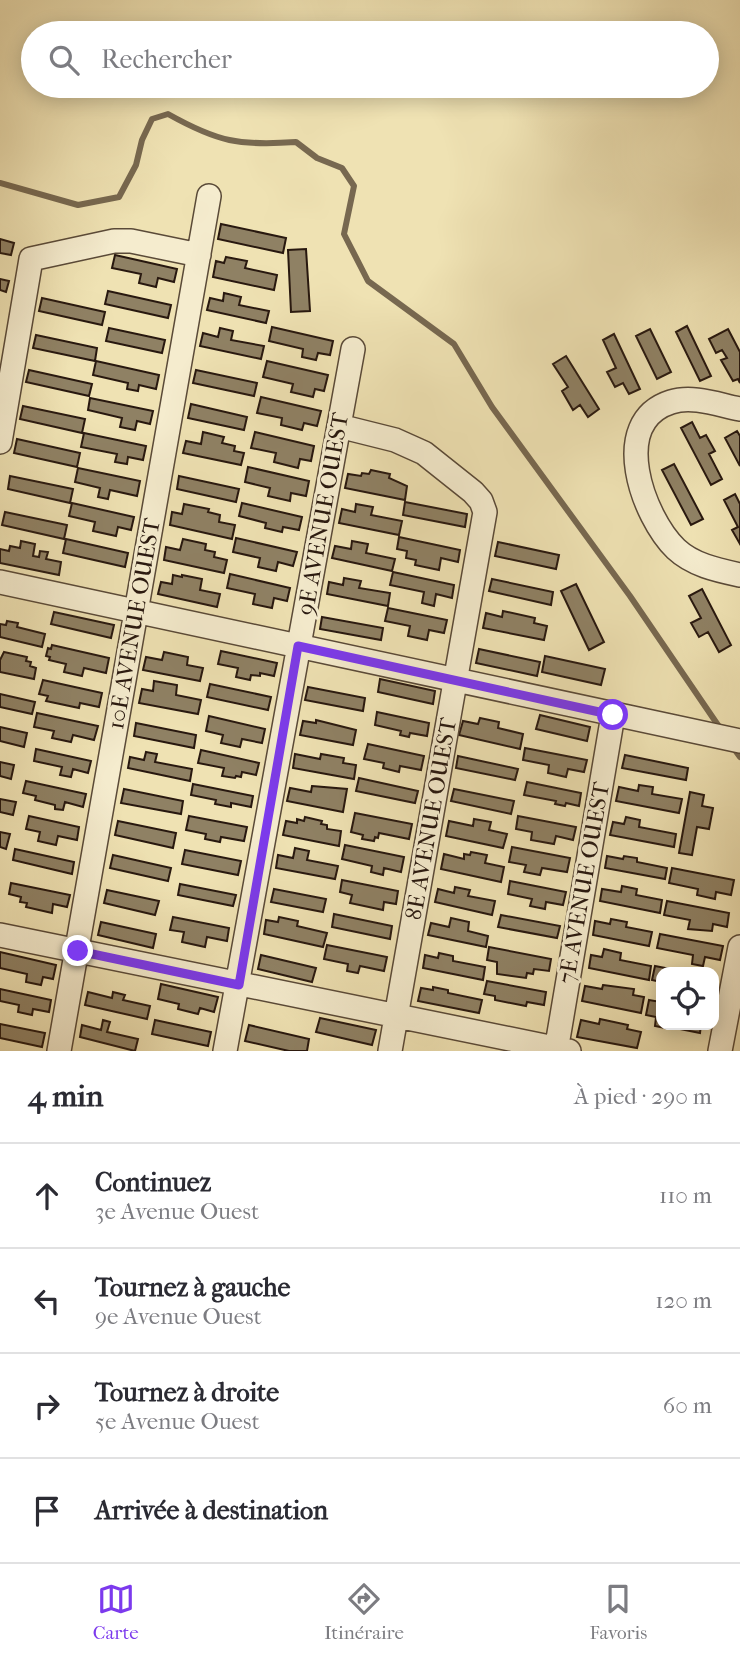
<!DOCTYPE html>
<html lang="fr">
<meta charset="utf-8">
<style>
:root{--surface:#fff;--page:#f7f7f7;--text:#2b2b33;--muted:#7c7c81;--line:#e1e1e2;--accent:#7c3aed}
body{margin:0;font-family:"IM FELL French Canon",serif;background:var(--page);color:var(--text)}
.controls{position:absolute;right:21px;bottom:21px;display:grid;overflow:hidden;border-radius:14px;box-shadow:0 4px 18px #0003}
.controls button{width:63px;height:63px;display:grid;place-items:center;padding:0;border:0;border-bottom:2px solid var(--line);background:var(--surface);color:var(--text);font:35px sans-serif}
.stop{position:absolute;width:21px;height:21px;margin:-16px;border:5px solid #7c3aed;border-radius:50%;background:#fff}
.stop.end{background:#7c3aed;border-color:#fff;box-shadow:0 2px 7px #0008}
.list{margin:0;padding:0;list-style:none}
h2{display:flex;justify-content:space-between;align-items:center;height:91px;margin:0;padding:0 28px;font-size:30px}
h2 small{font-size:23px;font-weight:400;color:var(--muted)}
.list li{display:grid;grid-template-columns:46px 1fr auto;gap:21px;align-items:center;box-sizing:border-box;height:105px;padding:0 28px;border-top:2px solid var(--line)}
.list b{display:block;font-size:26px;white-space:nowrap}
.list p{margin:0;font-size:23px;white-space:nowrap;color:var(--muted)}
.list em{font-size:23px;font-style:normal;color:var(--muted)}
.icon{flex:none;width:38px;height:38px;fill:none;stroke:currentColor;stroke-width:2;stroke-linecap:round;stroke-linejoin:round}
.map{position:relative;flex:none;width:740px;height:1051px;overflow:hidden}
.search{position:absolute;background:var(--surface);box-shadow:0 4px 18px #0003;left:21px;right:21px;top:21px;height:77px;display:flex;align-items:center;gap:18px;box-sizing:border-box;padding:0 24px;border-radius:38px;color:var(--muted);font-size:26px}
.sheet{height:511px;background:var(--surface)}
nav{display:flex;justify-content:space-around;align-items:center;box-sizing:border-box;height:98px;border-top:2px solid var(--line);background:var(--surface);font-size:19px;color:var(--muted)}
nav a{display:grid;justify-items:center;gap:4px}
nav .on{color:var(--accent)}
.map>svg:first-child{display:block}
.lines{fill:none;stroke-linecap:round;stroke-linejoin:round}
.stream{stroke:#776850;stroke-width:6}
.building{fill:#8f8164;stroke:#28180f;stroke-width:2}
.minor-casing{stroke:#5a4a38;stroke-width:26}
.minor{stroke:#f5ecce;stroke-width:23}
.route{stroke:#7c3aed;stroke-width:9}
.labels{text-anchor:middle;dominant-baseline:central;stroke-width:6;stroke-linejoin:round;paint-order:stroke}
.street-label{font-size:23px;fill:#28180f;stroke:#f5ecce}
</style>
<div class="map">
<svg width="740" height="1051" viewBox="0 0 740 1051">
<rect width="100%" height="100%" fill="#efe2b3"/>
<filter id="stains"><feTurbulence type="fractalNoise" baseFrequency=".00286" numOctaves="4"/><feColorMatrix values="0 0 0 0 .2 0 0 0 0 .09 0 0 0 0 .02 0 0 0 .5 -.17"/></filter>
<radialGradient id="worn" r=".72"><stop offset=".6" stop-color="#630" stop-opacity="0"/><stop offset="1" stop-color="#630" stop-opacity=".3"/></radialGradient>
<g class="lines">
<path class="stream" d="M0 183 78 205 119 197 136 165 142 140 152 119 168 114C218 142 239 146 296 142L317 158 342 168 354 186 344 234 368 281 454 344 492 407 630 596 722 731
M732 746 740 757"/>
</g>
<path class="building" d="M221 224 286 238 283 253 218 239Z
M0 239 14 243 11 255 0 253Z
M306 249 310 311 291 312 288 250Z
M115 255 177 269 174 282 158 278 156 287 139 283 141 274 112 268Z
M226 257 247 261 245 268 277 275 274 290 213 277 216 261 224 263Z
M0 279 9 281 6 292 0 290Z
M108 291 171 305 168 318 105 304Z
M224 293 241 297 239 305 269 311 266 323 207 310 210 298 223 301Z
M42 298 105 312 102 325 39 311Z
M687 326 711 376 700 381 676 332Z
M272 327 333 341 330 355 318 353 316 360 302 357 303 349 269 341Z
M109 328 165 340 162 353 106 341Z
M220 328 233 331 231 340 264 346 261 359 200 346 203 333 218 337Z
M650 329 671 372 657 379 636 336Z
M728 329 740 352V383L738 379 733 381 721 360 727 358 722 350 716 353 709 339Z
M614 334 640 389 629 394 623 383 615 387 607 372 616 368 603 340Z
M36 335 97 348 95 361 33 348Z
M566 356 599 409 588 417 580 405 573 410 562 391 568 387 553 364Z
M96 361 159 375 156 389 139 385 138 391 127 389 128 383 93 375Z
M267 361 328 375 324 391 315 389 313 397 291 392 293 384 263 377Z
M29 370 92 384 89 396 26 382Z
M196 370 257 383 254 396 193 383Z
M261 397 321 411 317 426 304 423 302 430 281 425 282 418 257 413Z
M90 398 153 411 150 424 137 421 135 430 120 427 122 418 88 410Z
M191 404 247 417 244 430 188 418Z
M23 406 85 419 82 433 20 419Z
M692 422 700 438 706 435 715 451 709 454 722 479 711 485 681 428Z
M737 431 740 436V466L725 438Z
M203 432 224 437 222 443 235 446 234 451 244 453 241 465 183 453 186 441 201 444Z
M255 432 314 446 311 461 300 459 298 468 274 462 276 453 251 448Z
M84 433 146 446 143 460 128 457 127 464 115 462 117 454 81 447Z
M17 439 80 453 77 467 14 453Z
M674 464 703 519 691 525 662 470Z
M248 467 309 481 306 496 291 493 290 501 268 496 270 488 245 482Z
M78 468 140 481 137 496 110 490 108 499 98 497 100 488 75 482Z
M371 470 390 474 389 478 407 486 405 500 345 488 348 474 361 476 362 473 369 474Z
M10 476 73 489 70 503 8 489Z
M179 476 239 489 236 502 177 489Z
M735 494 740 504V544L732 530 738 527 724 500Z
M405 502 467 514 465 527 403 515Z
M72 503 134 517 131 530 118 527 116 536 93 531 95 522 69 516Z
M242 503 302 517 299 530 283 527 282 532 265 528 266 523 239 516Z
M184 504 209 509 208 512 220 515 219 522 235 525 232 539 170 525 172 512 182 514Z
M356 504 373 507 371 515 402 521 399 535 339 523 342 509 355 512Z
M5 512 67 525 64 539 2 525Z
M399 537 460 550 458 562 441 558 439 570 415 565 416 560 406 558 407 551 397 549Z
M236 538 297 552 293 566 278 562 276 571 258 567 260 558 233 552Z
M66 539 128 553 125 567 63 553Z
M183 539 206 544 205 550 215 552 214 557 227 560 224 573 164 560 166 547 180 550Z
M21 541 35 544 33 556 39 557 40 551 48 552 46 559 61 562 59 575 0 563V549L9 551 10 546 20 548Z
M352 541 368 544 366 553 395 559 392 571 332 558 335 546 351 549Z
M498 542 559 555 556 569 495 556Z
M393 572 454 585 452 598 436 594 434 606 422 603 424 592 390 585Z
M230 574 290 588 287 601 274 598 272 608 253 604 255 594 227 588Z
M173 575 182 577V575L202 579 200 590 220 594 217 607 158 594 161 582 172 584Z
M344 578 361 581 359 588 390 593 388 606 327 594 329 582 343 585Z
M492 579 553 592 551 605 489 591Z
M576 584 604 642 589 650 561 591Z
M702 589 731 645 719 652 708 632 699 637 691 623 701 618 689 596Z
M388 608 447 620 444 633 429 630 427 640 408 636 410 626 385 621Z
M503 611 535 618 534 623 547 626 544 640 483 628 486 613 502 617Z
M54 612 114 625 111 638 51 624Z
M322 617 383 628 381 640 320 629Z
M7 621 18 623 17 627 45 634 42 647 0 637V624L6 625Z
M52 645 109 658 106 673 84 668 82 676 64 672 66 664 49 660 50 657 46 656 48 648 51 649Z
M479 649 540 662 537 676 476 663Z
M221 651 277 663 274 676 260 673V676L251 675 250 680 236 677 238 668 218 664Z
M4 652 27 657 26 661 31 662 30 666 36 668 34 679 0 672V660Z
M164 652 188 657 187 665 203 668 200 681 143 670 146 657 162 660Z
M545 656 605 669 601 685 542 672Z
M380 679 435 691 433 704 378 692Z
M43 680 102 693 99 707 80 703 79 708 46 701 48 696 39 694Z
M154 681 177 685 176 695 201 700 198 714 139 703 142 689 153 691Z
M210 684 271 697 268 710 207 697Z
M308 687 365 698 363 711 305 700Z
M0 694 35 702 32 714 0 707Z
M377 712 429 723 427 736 410 733 409 737 400 735 401 731 375 725Z
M37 713 98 726 94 740 73 735 71 742 52 738 54 731 34 727Z
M540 715 590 727 587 741 536 729Z
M209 716 265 729 262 743 242 739 240 747 221 743 223 735 206 731Z
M480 718 499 722 498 728 523 734 520 749 459 735 463 721 478 724Z
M316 720 356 730 353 745 300 735 303 721 316 723Z
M136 723 196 735 194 748 134 736Z
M0 727 27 733 24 747 0 741Z
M368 744 424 756 421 770 400 766 399 772 383 768 384 763 364 759Z
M525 748 587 760 584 772 568 769 566 777 548 773 549 765 523 760Z
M36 749 91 761 88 773 73 769 71 777 60 775 62 767 34 761Z
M201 750 259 763 256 775 242 772 241 777 236 776 235 778 222 776 224 768 198 763Z
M146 752 157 754 155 762 192 769 190 781 128 768 130 757 144 760Z
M295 754 320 759 321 754 344 758 343 763 356 765 354 779 293 768Z
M625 755 688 768 686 780 622 768Z
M458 756 518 769 515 780 456 768Z
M0 762 14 765 11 779 0 776Z
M359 778 418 791 415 803 356 791Z
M26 781 86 794 83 807 65 802 63 810 55 809V805L35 800 36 796 23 793Z
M527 782 581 793 579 806 566 803 565 806 555 804 556 801 524 795Z
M193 784 253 796 251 807 231 803V807L215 804 216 800 191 795Z
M639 785 653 787 652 794 682 799 679 813 616 801 619 787 638 791Z
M312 786 347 789 343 812 287 801 290 788 311 792Z
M124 789 183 801 181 814 121 803Z
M454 789 514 801 511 814 451 801Z
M690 792 704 795 702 806 713 808 709 829 697 827 692 855 679 853Z
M0 799 16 802 13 815 0 812Z
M355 813 412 824 409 839 379 833 378 838 375 837 374 841 362 839 363 835 351 832Z
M29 816 79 827 77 840 58 836 56 845 38 841 40 832 26 829Z
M189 816 247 827 244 841 221 837 220 842 205 839 206 834 186 830Z
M518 816 576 827 573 840 556 836 554 844 531 840 532 832 516 829Z
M305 817 322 821 321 824 327 825V829L341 831 339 846 283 835 286 821 297 823V819L304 821Z
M626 817 640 820 639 827 676 834 674 847 610 835 613 822 624 824Z
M474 819 491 822 489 830 507 834 503 848 446 836 449 821 473 826Z
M118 821 176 833 173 848 115 835Z
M0 832 10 834 6 849 0 847Z
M345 845 404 857 401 872 384 868 383 875 371 872 372 866 342 859Z
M512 847 570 858 567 872 542 868 540 875 524 872 526 865 509 862Z
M295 848 309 851 307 860 338 866 335 879 276 868 278 855 293 858Z
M15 849 74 862 72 874 13 860Z
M185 850 241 861 238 875 182 864Z
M471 852 487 855 485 863 504 867 501 882 441 869 444 854 464 859V854L470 855Z
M113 855 171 868 168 881 110 868Z
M607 856 623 859 624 856 637 858V862L667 868 665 879 605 868Z
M672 868 734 880 731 895 716 892 715 899 697 895 698 889 669 883Z
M342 880 398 891 396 904 384 902 383 910 350 903 352 895 340 892Z
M510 881 566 892 563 905 546 902 545 909 530 906 532 899 508 894Z
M11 883 70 895 67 907 53 904 52 913 26 907 27 903 20 902 21 897 9 894Z
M180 884 236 895 233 906 178 895Z
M622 886 637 889 636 895 662 900 660 913 600 901 602 889 621 892Z
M455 887 470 890 468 896 495 901 492 915 435 902 438 889 454 893Z
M274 889 326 899 323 912 271 902Z
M107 890 159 901 155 915 104 903Z
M667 901 729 913 727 927 713 924 712 931 688 929 690 920 664 915Z
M334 914 392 926 390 939 332 927Z
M501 915 560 926 557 938 498 927Z
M173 917 229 928 227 941 207 937 205 947 182 942 184 932 170 930Z
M279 917 298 921 297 926 327 933 323 947 264 934 266 920 278 922Z
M451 918 469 922 468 931 488 936 486 947 428 935 431 923 449 927Z
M611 919 627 922 626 927 652 932 649 946 593 935 595 921 610 924Z
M101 922 156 934 153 948 98 935Z
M660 934 723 946 720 960 705 957 703 966 692 964 693 955 657 948Z
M327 945 387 957 384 971 360 966 358 973 347 971 348 964 324 959Z
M489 947 551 959 549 971 534 969 533 974 527 973 526 978 497 974V962L487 960Z
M604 949 621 953 620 960 651 966 649 980 589 968 591 955 602 957Z
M0 952 56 965 53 979 43 977 41 985 26 982 27 974 0 968Z
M439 953 453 956V961L485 967 483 980 423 968 425 955 438 958Z
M261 955 316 968 312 982 258 969Z
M655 966 686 972H661V982L652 980Z
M487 981 546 992 544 1005 527 1002 526 1006 495 1000V996L484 994Z
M161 984 218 997 214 1012 200 1008 198 1014 178 1009 179 1004 158 999Z
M603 985 634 989 633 995 644 997 641 1013 582 1001 585 986 602 989Z
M433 987 448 990V993L482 1000 479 1013 418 1001 421 988 433 990Z
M0 989 51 1000 49 1012 33 1009 32 1015 18 1012 19 1005 0 1001Z
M88 992 112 998 113 992 125 995 123 1000 150 1006 147 1019 85 1005Z
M649 1000 661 1002V1025H665V1028L655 1026 656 1017 646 1015Z
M320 1018 376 1030 372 1045 316 1032Z
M600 1019 628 1025 627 1029 641 1032 637 1048 577 1037 581 1020 599 1024Z
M103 1020 110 1022 107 1032 138 1039 135 1051 80 1037 82 1025 101 1030Z
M155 1020 211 1032 208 1046 152 1034Z
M0 1024 45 1033 42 1047 0 1038Z
M249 1025 309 1039 307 1051H289L245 1041Z
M676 1025H708H701L700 1033 675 1028Z"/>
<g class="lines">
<g class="minor-casing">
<path id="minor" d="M740 409C719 405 693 395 671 402 608 422 643 517 676 549 693 565 717 570 740 575
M339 426 395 440 424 453 473 492 481 501 485 512 390 1051
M0 442 31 259 114 241H131L199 255
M0 582 740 741
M0 935 569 1051
M59 1051 209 196
M225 1051 353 349
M556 1051 613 715
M720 1051 740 947"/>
</g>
<use href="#minor" class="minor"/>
</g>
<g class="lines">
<path class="route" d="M78 951 239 985 298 646 613 715"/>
</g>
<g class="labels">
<g class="street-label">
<text transform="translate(323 514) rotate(-80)">9E AVENUE OUEST</text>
<text transform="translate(134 624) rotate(-80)">10E AVENUE OUEST</text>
<text transform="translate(431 819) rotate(-80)">8E AVENUE OUEST</text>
<text transform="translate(584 883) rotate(-80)">7E AVENUE OUEST</text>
</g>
</g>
<rect width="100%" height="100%" filter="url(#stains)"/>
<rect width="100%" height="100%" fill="url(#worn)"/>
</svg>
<div class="controls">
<button><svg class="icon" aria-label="locate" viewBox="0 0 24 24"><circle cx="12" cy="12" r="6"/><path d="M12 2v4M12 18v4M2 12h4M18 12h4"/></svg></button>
</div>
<div class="stop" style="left:613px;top:715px"></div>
<div class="stop end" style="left:78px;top:951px"></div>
<div class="search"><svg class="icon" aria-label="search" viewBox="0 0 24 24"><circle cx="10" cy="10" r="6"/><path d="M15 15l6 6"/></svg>Rechercher</div>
</div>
<section class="sheet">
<h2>4 min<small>À pied · 290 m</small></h2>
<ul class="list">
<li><svg class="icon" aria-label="ahead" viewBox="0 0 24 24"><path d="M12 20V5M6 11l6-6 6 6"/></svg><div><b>Continuez</b><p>3e Avenue Ouest</p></div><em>110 m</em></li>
<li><svg class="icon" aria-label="left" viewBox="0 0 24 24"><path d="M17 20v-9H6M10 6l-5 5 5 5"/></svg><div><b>Tournez à gauche</b><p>9e Avenue Ouest</p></div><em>120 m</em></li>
<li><svg class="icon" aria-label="right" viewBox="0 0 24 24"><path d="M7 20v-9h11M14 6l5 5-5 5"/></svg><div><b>Tournez à droite</b><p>5e Avenue Ouest</p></div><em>60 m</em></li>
<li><svg class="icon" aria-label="arrive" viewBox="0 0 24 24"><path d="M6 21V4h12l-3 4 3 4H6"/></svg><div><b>Arrivée à destination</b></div></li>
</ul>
</section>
<nav>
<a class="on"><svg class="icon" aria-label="map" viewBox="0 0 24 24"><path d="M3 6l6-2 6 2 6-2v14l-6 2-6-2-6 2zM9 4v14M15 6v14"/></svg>Carte</a>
<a><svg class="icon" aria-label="directions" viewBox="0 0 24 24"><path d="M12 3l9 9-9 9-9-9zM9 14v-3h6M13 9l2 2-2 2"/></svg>Itinéraire</a>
<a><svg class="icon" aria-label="saved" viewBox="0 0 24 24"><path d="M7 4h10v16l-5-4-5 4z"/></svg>Favoris</a>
</nav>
